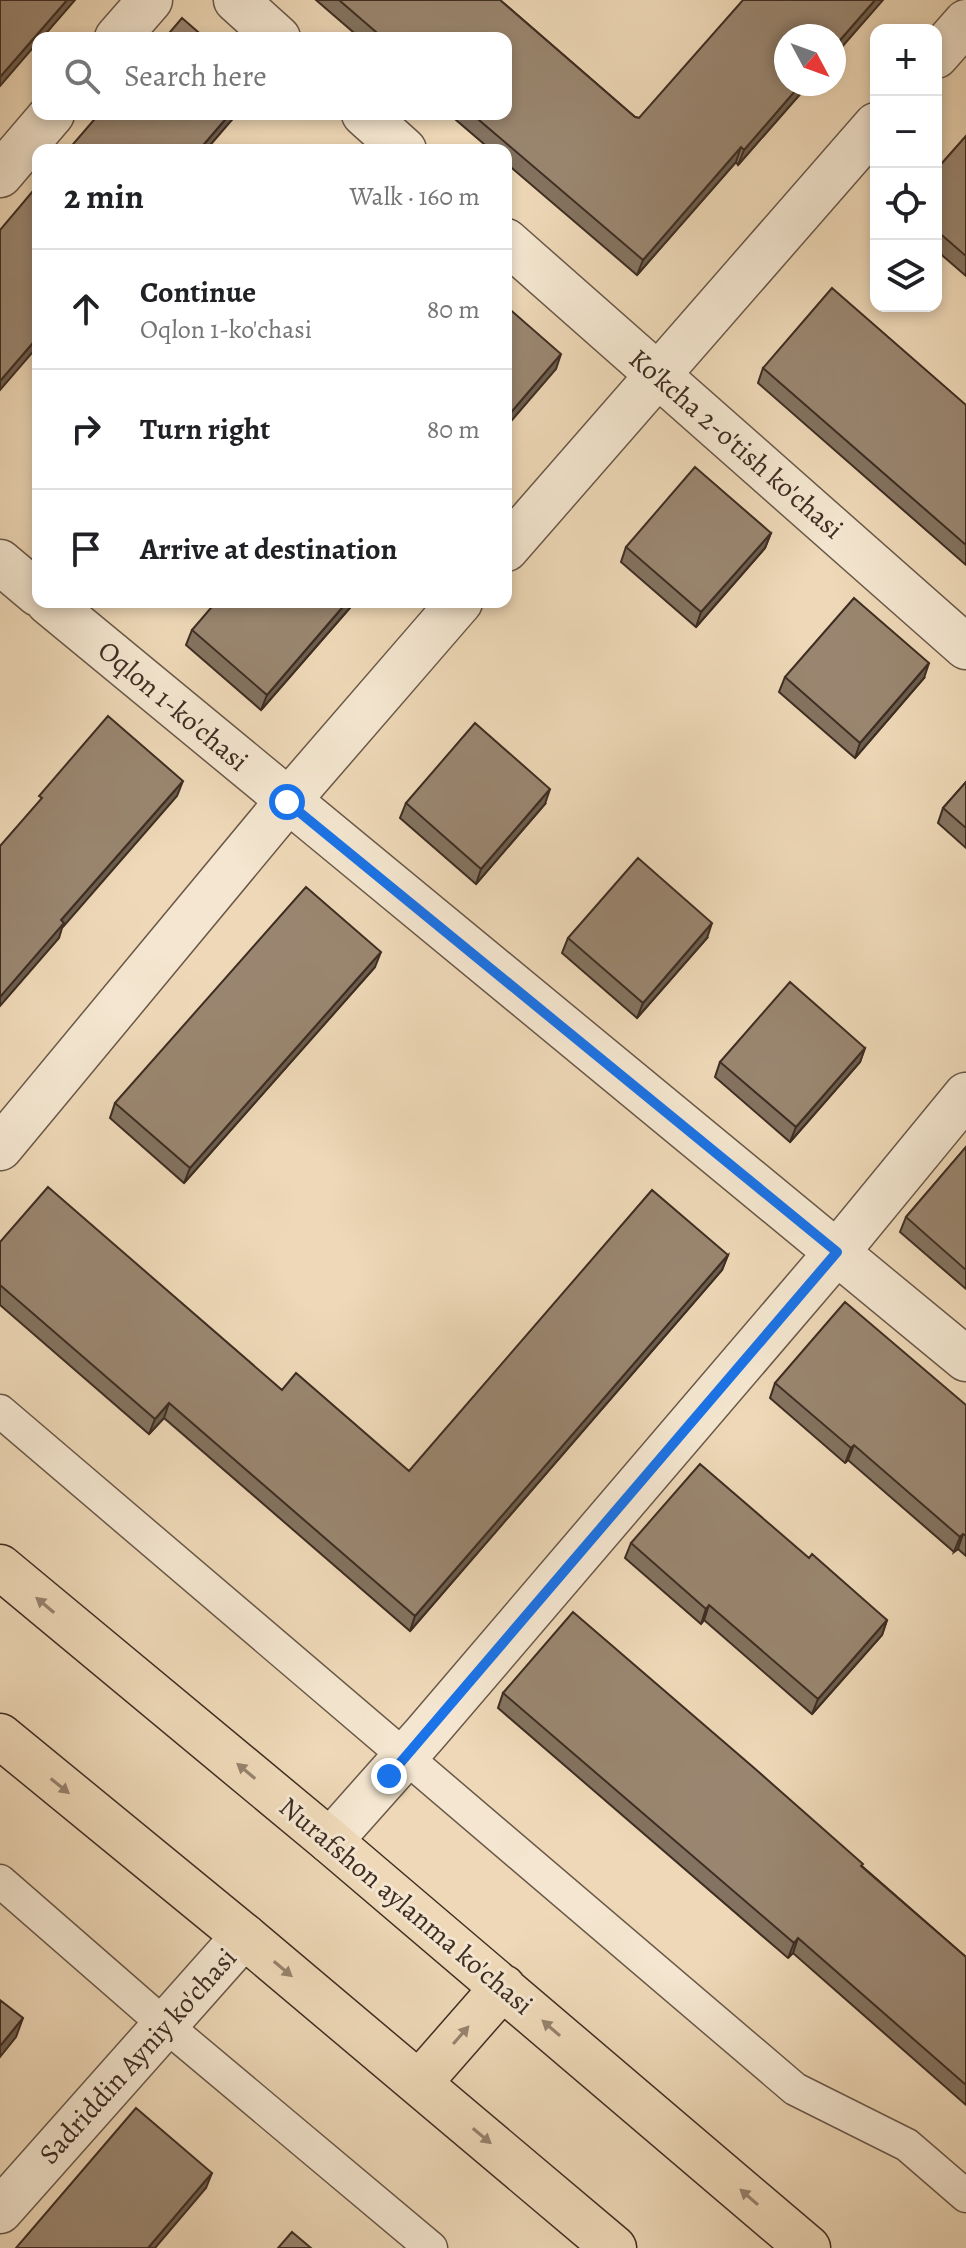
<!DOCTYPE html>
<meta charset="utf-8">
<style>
:root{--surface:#fff;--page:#f6f6f6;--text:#202124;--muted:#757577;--line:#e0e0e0}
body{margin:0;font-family:Alegreya,serif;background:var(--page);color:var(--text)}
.controls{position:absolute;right:24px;top:24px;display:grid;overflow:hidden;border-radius:16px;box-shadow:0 4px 12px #0003}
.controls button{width:72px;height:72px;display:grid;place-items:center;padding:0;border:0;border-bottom:2px solid var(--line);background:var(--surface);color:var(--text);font:40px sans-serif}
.compass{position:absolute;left:774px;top:24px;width:72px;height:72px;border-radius:50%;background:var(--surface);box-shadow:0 4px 12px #0003;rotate:131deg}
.stop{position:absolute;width:24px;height:24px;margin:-18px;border:6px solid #1a73e8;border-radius:50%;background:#fff}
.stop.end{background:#1a73e8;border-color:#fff;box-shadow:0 2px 8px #0008}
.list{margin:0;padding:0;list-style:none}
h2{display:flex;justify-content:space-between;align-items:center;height:104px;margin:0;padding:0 32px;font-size:34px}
h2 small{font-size:26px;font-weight:400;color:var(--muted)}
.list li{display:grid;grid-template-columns:52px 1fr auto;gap:24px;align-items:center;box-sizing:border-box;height:120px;padding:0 32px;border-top:2px solid var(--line)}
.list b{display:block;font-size:30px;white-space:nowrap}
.list p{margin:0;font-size:26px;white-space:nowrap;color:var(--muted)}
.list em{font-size:26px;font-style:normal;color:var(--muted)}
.icon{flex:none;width:44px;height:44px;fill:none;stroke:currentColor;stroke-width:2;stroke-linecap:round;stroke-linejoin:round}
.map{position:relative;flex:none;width:966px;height:2248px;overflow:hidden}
.search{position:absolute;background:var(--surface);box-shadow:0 4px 12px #0003;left:32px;top:32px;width:480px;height:88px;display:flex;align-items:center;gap:20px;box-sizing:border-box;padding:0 28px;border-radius:16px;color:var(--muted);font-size:30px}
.panel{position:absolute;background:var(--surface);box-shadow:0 4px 12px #0003;left:32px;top:144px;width:480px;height:464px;border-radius:16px}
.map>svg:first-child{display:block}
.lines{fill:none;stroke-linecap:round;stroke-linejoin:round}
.service-casing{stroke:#6a5848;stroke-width:35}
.minor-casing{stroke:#6a5848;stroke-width:47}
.primary-casing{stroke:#3e2d23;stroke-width:47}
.service{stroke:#f4e6d0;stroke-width:32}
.minor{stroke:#f4e6d0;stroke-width:44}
.primary{stroke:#eed8b7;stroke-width:44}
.wall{fill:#847360;stroke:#3e2d23;stroke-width:2}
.shaded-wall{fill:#6c5e4e;stroke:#3e2d23;stroke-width:2}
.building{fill:#9a8670;stroke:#3e2d23;stroke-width:2}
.oneway{fill:#96826d}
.route{stroke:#1a73e8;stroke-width:10}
.labels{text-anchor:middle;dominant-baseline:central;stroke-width:6;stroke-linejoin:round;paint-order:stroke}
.street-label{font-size:28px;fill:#3e2d23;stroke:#f4e6d0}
</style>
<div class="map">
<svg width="966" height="2248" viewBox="0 0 966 2248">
<rect width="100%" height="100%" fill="#eed8b7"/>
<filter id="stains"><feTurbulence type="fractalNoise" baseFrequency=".0025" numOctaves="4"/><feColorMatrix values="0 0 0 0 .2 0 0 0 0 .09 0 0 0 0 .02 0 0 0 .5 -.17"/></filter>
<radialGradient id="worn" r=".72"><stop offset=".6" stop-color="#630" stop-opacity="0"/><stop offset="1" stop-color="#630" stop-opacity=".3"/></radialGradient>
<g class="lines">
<g class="service-casing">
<path id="service" d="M0 1411 795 2089 907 2145 966 2196
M0 1881 164 2024 431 2248"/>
</g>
<g class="minor-casing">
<path id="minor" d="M236 0 278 38
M117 38 150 0
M936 56 966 22
M364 114 404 150
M0 175 52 114
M506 241 966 647
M506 549 876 125
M0 562 38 594
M48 602 966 1359
M0 1148 287 802 460 602
M330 1841 425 1734 837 1252 966 1095
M0 2211 244 1936"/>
</g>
<g class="primary-casing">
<path id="primary" d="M0 1567 330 1841 808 2248
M0 1736 244 1936 614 2248
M419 2083 503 1987"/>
</g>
<use href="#service" class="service"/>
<use href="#minor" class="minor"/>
<use href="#primary" class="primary"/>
</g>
<path class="wall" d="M316 0H500L635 117 639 118 786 84H809L738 165 736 162 637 275 506 163V150H491L449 114H506V38H360Z
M966 136V276L936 250V170Z
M763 368 966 405V565L758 383Z
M771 533 765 548 696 627 621 562 626 547Z
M355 602 261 710 186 645 192 630Z
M785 677 924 678 855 758 779 692Z
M966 782V848L938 823 943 808Z
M406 803 545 804 476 884 400 818Z
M568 938H707L637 1018 562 953Z
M375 967 184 1183 110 1118 115 1103Z
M865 1048 860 1062 790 1142 715 1077 720 1062Z
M966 1147V1289L900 1232 906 1217Z
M0 1242 282 1390 409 1471 728 1255 722 1270 410 1631 164 1418 149 1434 0 1305Z
M775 1383 966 1405V1556L958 1549 954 1552 848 1460 845 1463 770 1398Z
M631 1543 809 1558 887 1620 882 1635 812 1714 704 1620 701 1624 625 1558Z
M503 1693 862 1866 966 1957V2105L793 1953 788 1958 498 1708Z"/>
<path class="shaded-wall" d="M67 0H75L42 38H38V42L0 86V77Z
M875 0H883L834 56V47Z
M801 84H809L738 165 744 150Z
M230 114H237L206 150H199Z
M741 147 736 162 637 275 643 260Z
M38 337V346L0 390V381Z
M561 354 556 369 506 427V418Z
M771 533 765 548 696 627 701 612Z
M347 602H355L261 710 267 695Z
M929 663 924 678 855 758 860 743Z
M183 781 177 796 62 928 59 938 0 1006V997L61 920Z
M550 789 545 804 476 884 481 869Z
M712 923 707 938 637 1018 643 1003Z
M381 952 375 967 184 1183 190 1168Z
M865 1048 860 1062 790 1142 796 1127Z
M728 1255 722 1270 410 1631 415 1616Z
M169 1403 164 1418 149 1434 155 1419Z
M854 1445 848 1460 845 1463 851 1448Z
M963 1534 958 1549 954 1552 960 1537Z
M709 1605 704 1620 701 1624 706 1609Z
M887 1620 882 1635 812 1714 818 1699Z
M798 1938 793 1953 788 1958 794 1943Z
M23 2018 16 2037 0 2057V2046Z
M212 2173 206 2188 155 2248H148Z"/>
<path class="building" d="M0 0H67L0 77Z
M339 0H500L635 117 639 118 743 0H875L834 47V36H786V84H801L744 150 741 147 643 260 472 114H506V38H383Z
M182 18 205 38H165Z
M99 114H230L199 150H68Z
M966 136V256L936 230V170Z
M38 185V337L0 381V230Z
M832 288 966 405V545L763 368Z
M506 306 561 354 506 418Z
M695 467 771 533 701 612 626 547Z
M854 598 929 663 860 743 785 677Z
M216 602H347L267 695 192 630Z
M108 716 183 781 61 920 64 923 0 997V846L42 798 39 796Z
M475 723 550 789 481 869 406 803Z
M966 782V828L943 808Z
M638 858 712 923 643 1003 568 938Z
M306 887 381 952 190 1168 115 1103Z
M790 982 865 1048 796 1127 720 1062Z
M966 1147V1270L906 1217Z
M48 1187 282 1390 296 1373 409 1471 652 1190 728 1255 415 1616 169 1403 155 1419 0 1285V1242Z
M845 1302 966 1405V1536L963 1534 960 1537 854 1445 851 1448 775 1383Z
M700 1464 809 1558 812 1554 887 1620 818 1699 709 1605 706 1609 631 1543Z
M573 1612 753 1767 863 1864 861 1866 966 1957V2085L798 1938 794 1943 503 1693Z
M0 2000 23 2018 0 2046Z
M136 2108 212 2173 148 2248H16Z
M292 2232 311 2248H278Z"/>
<defs><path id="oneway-solid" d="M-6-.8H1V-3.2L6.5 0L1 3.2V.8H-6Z" transform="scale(2)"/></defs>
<g class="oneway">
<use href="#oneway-solid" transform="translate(45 1605) rotate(-140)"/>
<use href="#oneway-solid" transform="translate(246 1771) rotate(-140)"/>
<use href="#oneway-solid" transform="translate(60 1786) rotate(39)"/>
<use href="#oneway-solid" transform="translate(283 1969) rotate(40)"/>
<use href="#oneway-solid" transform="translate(551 2028) rotate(-139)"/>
<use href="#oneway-solid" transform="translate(461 2035) rotate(-49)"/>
<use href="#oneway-solid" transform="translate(482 2136) rotate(40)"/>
<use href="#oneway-solid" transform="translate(749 2197) rotate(-139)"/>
</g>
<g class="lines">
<path class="route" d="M287 802 837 1252 389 1776"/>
</g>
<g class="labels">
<g class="street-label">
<text transform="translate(736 444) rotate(41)">Ko'kcha 2-o'tish ko'chasi</text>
<text transform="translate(173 706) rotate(40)">Oqlon 1-ko'chasi</text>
<text transform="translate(406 1906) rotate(40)">Nurafshon aylanma ko'chasi</text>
<text transform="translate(138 2056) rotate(-48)">Sadriddin Ayniy ko'chasi</text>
</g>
</g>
<rect width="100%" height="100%" filter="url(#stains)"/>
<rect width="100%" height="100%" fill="url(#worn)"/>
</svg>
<div class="controls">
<button>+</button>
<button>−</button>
<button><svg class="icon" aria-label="locate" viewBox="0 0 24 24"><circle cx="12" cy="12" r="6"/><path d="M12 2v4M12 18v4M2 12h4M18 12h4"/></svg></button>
<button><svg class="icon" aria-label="layers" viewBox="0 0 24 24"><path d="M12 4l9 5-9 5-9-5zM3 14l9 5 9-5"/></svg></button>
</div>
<svg class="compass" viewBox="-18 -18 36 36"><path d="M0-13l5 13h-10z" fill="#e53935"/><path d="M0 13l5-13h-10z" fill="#757577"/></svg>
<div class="stop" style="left:287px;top:802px"></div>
<div class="stop end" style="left:389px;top:1776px"></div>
<div class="search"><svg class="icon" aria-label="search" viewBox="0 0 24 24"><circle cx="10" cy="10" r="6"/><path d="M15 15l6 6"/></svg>Search here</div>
<section class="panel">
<h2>2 min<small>Walk · 160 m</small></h2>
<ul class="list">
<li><svg class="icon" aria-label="ahead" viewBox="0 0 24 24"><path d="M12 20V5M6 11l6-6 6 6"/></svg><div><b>Continue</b><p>Oqlon 1-ko'chasi</p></div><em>80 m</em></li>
<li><svg class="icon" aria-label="right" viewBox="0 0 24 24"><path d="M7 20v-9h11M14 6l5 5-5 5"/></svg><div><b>Turn right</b></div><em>80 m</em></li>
<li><svg class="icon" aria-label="arrive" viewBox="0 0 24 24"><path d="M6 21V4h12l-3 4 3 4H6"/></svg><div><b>Arrive at destination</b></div></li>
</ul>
</section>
</div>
